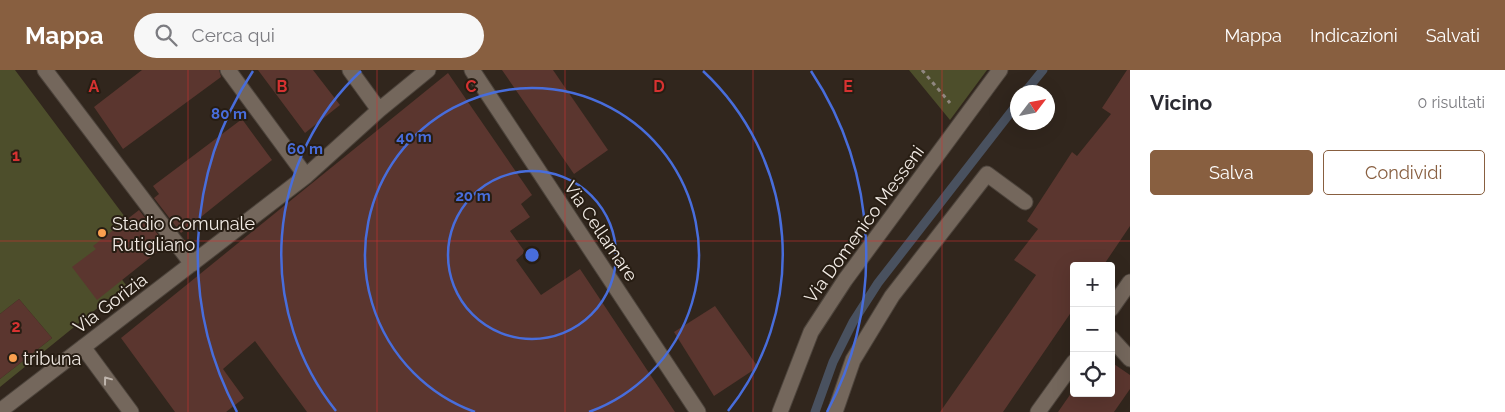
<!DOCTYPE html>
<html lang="it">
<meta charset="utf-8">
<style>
:root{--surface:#fff;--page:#f7f7f7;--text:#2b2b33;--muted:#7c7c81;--line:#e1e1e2;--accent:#885f40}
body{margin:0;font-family:Raleway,sans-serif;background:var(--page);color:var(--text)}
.controls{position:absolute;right:15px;bottom:15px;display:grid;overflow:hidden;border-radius:5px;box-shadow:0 5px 20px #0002}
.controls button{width:45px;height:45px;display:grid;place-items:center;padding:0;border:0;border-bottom:1px solid var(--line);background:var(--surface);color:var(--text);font:25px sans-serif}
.compass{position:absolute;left:1010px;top:15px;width:45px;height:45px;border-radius:50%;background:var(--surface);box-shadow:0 5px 20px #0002;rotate:58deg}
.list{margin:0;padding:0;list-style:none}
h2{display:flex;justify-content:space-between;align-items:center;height:65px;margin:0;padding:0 20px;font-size:21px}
h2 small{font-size:16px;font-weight:400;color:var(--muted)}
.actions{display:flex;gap:10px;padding:15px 20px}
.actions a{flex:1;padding:11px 0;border:1px solid var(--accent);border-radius:5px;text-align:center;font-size:18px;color:var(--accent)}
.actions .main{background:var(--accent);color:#fff}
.icon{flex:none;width:28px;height:28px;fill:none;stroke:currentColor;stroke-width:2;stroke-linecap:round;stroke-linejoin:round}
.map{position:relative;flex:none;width:1130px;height:342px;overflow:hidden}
header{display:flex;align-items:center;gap:30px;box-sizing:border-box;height:70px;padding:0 25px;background:var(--accent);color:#fff}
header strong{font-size:24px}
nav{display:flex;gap:28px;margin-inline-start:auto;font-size:18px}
.search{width:350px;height:45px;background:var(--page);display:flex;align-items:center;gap:12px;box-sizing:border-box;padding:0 18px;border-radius:28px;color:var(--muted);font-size:19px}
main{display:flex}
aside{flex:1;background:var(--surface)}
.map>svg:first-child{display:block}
.green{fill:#4d4e2b}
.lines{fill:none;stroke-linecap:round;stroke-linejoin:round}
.stream{stroke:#49515f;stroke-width:9}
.building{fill:#5b362f}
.minor-casing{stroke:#4d443c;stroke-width:17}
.path{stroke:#908780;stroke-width:3;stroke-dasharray:4 4;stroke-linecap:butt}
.minor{stroke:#74675c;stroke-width:15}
.oneway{stroke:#c0b6ae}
.grid{fill:none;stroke:#d73231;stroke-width:1;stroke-opacity:0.55}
.ring{fill:none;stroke:#486ddb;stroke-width:2.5}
.poi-dot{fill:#fa9f4f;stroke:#271d13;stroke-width:2}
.labels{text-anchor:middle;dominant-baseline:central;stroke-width:4;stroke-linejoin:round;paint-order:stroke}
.poi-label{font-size:18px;fill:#f2ebe5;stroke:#271d13;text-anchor:start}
.street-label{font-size:18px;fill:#f2ebe5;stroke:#271d13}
.grid-label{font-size:16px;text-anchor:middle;font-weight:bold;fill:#d73231;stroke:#271d13;stroke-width:4;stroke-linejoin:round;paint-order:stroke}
.centre{fill:#486ddb;stroke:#271d13;stroke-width:2.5}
.ring-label{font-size:15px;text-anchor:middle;font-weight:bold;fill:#486ddb;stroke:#271d13;stroke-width:4;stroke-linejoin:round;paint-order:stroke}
</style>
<header>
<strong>Mappa</strong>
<div class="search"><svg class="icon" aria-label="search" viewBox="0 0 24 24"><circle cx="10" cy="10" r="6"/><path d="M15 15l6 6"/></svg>Cerca qui</div>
<nav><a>Mappa</a><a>Indicazioni</a><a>Salvati</a></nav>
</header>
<main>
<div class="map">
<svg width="1130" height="342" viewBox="0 0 1130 342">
<rect width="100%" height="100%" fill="#31261d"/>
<path class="green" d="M0 0H15L128 151 97 176 126 215 0 317V309L52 268 19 229 0 244Z
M909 0H987L950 50Z"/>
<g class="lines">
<path class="stream" d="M1025 22 1043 0
M815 342 833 292 853 252 878 213 1018 33"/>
</g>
<path class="building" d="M142 0H219L221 7 123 79 94 37Z
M258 0H313L340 35 305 63Z
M502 0H553L608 80 574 104Z
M1127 0H1130V156L1103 196H1074V238L1003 342H940L1036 205 1014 190 1038 159 1027 151 1072 82 1077 86 1111 44 1102 38Z
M448 3 532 125 521 134 530 147 510 161 525 182 516 190 541 225 580 199 675 342H307L255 271 223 299 244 328 226 342H175L121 268Z
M242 49 272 90 181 163 154 128 159 124 153 116Z
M139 140 166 175 97 230 72 197 96 179 93 176Z
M19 229 52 268 0 309V244Z
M715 236 758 297 714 326 674 262Z
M1111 292 1130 305V319L1114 342H1058L1074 319V323H1111Z"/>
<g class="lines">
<g class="minor-casing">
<path id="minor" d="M45 0 192 194
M228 0 306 106
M350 0 379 40
M472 0 698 342
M1111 239 1130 212
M1111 268 1130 289
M83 277 131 342
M0 341 306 106 379 40 428 0
M780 342 811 262 845 210 1000 0
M835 342 853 290 892 226 987 104 1025 132
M1038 342 1074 292"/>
</g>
<path class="path" d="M922 0 950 33"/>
<use href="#minor" class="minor"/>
</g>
<defs><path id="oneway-chevron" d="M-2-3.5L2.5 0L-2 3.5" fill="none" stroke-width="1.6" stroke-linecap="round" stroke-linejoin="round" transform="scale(1.25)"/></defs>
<use class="oneway" href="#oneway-chevron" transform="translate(107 310) rotate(-127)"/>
<path class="grid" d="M188 0V342M377 0V342M565 0V342M753 0V342M942 0V342M0 171H1130"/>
<g class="ring">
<circle cx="532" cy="185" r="84"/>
<path d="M475 342A167 167 0 1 1 589 342"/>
<path d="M336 341A251 251 0 0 1 361 1M703 1A251 251 0 0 1 728 341"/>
<path d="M237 342A334 334 0 0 1 253 1M811 1A334 334 0 0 1 827 342"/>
</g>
<g class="poi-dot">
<circle cx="102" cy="163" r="5"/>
<circle cx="13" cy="288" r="5"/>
</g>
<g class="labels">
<g class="poi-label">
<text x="112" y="153">Stadio Comunale<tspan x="112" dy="21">Rutigliano</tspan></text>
<text x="23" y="288">tribuna</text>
</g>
<g class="street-label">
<text transform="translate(864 154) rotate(-54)">Via Domenico Messeni</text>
<text transform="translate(601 161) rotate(56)">Via Cellamare</text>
<text transform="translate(110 233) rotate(-37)">Via Gorizia</text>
</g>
</g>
<g class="grid-label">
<text x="94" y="22">A</text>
<text x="282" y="22">B</text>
<text x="471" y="22">C</text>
<text x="659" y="22">D</text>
<text x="848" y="22">E</text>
<text x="16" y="91">1</text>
<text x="16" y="262">2</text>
</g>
<circle cx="532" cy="185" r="8" class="centre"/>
<g class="ring-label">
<text x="229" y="49">80 m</text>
<text x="414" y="72">40 m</text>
<text x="305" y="84">60 m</text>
<text x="473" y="131">20 m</text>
</g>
</svg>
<div class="controls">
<button>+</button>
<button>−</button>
<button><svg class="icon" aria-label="locate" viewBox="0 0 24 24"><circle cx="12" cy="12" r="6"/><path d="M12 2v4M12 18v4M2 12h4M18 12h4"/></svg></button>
</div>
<svg class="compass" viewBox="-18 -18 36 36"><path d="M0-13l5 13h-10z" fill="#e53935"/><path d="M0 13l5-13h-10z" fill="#7c7c81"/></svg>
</div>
<aside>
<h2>Vicino<small>0 risultati</small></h2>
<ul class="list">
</ul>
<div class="actions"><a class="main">Salva</a><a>Condividi</a></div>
</aside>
</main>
